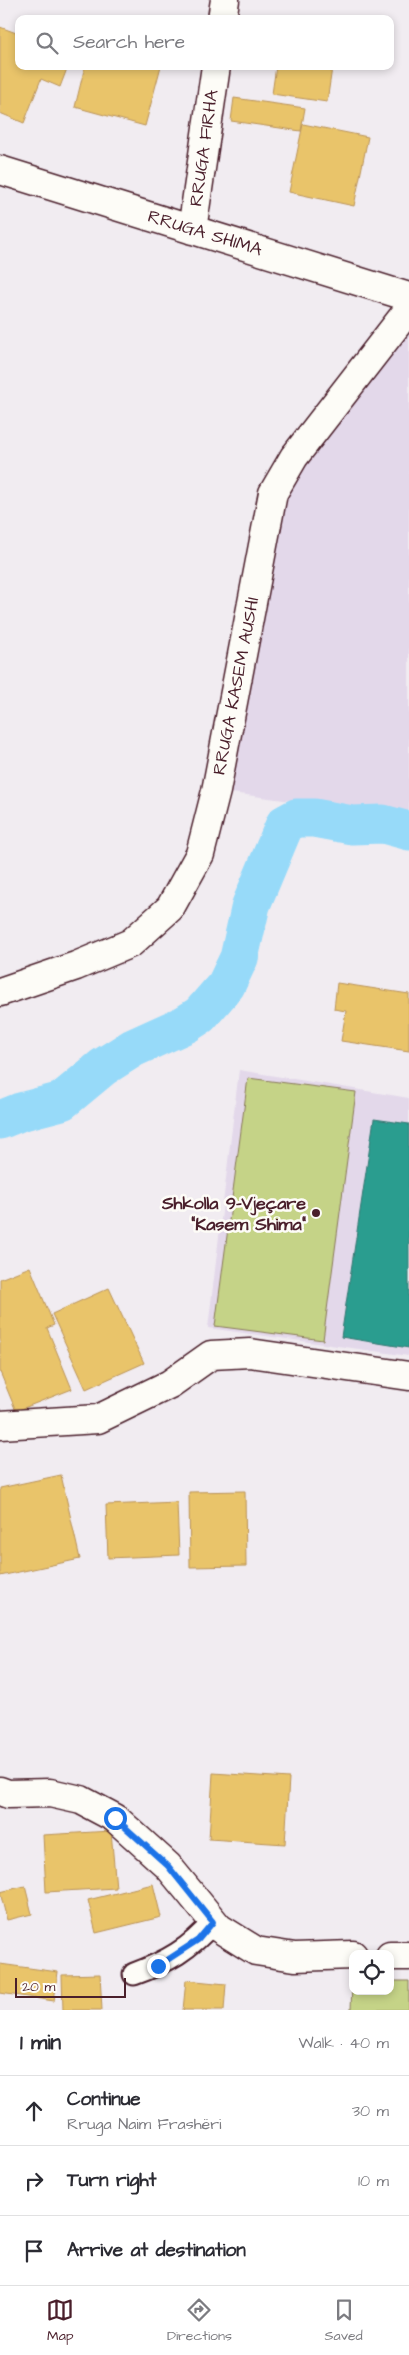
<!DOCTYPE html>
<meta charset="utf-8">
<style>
:root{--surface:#fff;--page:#f7f7f7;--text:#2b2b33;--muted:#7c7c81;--line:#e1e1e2;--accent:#4a1f2b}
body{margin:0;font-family:"Architects Daughter",sans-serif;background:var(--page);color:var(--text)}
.controls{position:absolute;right:15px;bottom:15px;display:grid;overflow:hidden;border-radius:10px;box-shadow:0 2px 8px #0003}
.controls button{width:45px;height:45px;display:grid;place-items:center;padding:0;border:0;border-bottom:1px solid var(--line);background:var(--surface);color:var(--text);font:25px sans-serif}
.scale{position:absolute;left:15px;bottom:12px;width:111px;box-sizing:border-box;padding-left:5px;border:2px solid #4a1f2b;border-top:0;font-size:14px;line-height:18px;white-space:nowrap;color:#4a1f2b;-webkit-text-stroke:4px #fdfcf7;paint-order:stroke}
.stop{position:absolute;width:15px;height:15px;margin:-11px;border:4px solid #1a73e8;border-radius:50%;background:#fff}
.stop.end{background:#1a73e8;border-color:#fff;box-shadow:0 1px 5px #0008}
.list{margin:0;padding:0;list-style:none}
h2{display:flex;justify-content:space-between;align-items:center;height:65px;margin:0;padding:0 20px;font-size:21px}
h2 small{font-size:16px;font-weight:400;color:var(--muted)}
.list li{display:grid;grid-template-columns:32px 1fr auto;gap:15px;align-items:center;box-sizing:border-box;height:70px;padding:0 20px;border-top:1px solid var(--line)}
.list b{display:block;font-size:19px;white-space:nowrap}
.list p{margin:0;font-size:16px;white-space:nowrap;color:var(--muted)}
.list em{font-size:16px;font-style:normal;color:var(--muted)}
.icon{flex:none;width:28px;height:28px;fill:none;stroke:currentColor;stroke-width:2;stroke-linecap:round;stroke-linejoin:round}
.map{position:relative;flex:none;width:409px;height:2010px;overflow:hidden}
.search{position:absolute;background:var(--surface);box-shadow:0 2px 8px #0003;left:15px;right:15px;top:15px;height:55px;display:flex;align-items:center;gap:12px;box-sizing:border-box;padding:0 18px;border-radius:10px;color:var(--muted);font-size:19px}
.sheet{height:275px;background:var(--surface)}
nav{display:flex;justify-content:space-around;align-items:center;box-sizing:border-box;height:70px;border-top:1px solid var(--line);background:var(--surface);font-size:14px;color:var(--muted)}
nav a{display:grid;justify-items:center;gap:2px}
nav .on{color:var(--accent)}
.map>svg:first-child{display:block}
.built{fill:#e3d8ea}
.green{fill:#c5d387;stroke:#887959}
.homes{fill:#e9c46a;stroke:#b99257}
.schools{fill:#2a9d8f;stroke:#347771}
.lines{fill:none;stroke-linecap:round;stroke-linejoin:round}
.canal{stroke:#97daf9;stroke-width:39}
.service-casing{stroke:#4a1f2b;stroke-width:25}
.minor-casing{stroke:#4a1f2b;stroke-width:31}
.tertiary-casing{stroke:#4a1f2b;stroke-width:31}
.service{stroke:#fdfcf7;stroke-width:21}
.minor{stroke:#fdfcf7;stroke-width:28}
.tertiary{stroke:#fdfcf7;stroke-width:28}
.route{stroke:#1a73e8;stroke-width:6}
.poi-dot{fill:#4a1f2b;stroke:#fdfcf7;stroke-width:2}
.labels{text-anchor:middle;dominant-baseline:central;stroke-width:5;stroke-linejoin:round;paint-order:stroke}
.street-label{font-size:18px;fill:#4a1f2b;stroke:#fdfcf7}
.poi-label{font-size:18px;font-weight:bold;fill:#4a1f2b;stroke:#fdfcf7;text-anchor:end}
</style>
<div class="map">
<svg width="409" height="2010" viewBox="0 0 409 2010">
<rect width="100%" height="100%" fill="#f1ecf1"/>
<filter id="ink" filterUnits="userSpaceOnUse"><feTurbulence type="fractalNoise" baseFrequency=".02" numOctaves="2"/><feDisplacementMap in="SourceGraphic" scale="10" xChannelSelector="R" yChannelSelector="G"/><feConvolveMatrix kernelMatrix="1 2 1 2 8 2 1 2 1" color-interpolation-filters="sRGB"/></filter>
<g filter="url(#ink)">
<path class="built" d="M409 309V812L337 807 216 791 273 493Z
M239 1070 409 1098V1356L208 1328Z"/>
<path class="green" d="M248 1078 356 1092 323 1340 215 1326Z
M352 1981 353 1991H390V1981H409V2010H351Z"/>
<path class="homes" d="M0 27 19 34V66H68L60 87 41 79 24 123 0 113Z
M85 66H161L145 126 75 107Z
M276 66H341V70L332 68 327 102 272 94Z
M234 98 305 108 301 131 231 121Z
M303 124 368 137 354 206 289 192Z
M337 983 409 994V1051L341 1041 346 1011 334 1009Z
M30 1267 54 1325 47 1328 72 1389 16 1411 0 1372V1279Z
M109 1288 144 1363 86 1389 52 1314Z
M61 1475 80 1559 0 1576V1488Z
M245 1491 246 1566 190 1567 189 1492Z
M177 1502 179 1555 108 1558 106 1505Z
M213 1773 289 1778 285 1844 209 1839Z
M111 1831 116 1888 46 1892 43 1835Z
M153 1884 161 1917 96 1933 88 1900Z
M25 1886 32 1914 7 1920 0 1892Z
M0 1964 58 1972 54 2001 0 1993Z
M100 1974 102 2010H63L62 1975Z
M186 1980 226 1984 224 2010H183Z"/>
<path class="schools" d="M374 1119 409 1124V1348L341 1337Z"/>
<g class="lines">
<path class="canal" d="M0 1120 20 1112 62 1101 103 1067 133 1048 186 1024 200 1015 226 985 239 958 251 905 285 824 296 818H314L352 825 383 824 409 831"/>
<g class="service-casing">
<path id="service" d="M134 1974C167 1962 190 1949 213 1922"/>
</g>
<g class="minor-casing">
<path id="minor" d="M222 19 225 0
M0 170 409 297
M192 230 216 66
M0 992 76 966 131 943 170 908 200 854 216 791 273 493 294 457 409 309
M0 1425 98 1419 170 1384 211 1355 250 1353 409 1376"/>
</g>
<g class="tertiary-casing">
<path id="tertiary" d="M0 1791 8 1794 50 1793 81 1800 115 1818 168 1866 219 1928 256 1951 295 1957 353 1955
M390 1956H409"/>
</g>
<use href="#service" class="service"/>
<use href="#minor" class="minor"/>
<use href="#tertiary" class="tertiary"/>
</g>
</g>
<g class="lines" filter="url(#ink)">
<path class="route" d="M115 1818 168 1866 213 1922 198 1940 158 1966"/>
</g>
<circle class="poi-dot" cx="316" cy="1213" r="5"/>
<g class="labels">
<g class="street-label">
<text transform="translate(204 148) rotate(-82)">RRUGA FIRHA</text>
<text transform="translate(205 233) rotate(17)">RRUGA SHIMA</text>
<text transform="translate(236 686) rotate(-79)">RRUGA KASEM AUSHI</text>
</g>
<g class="poi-label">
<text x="306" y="1203">Shkolla 9-Vjeçare<tspan x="306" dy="21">"Kasem Shima"</tspan></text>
</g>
</g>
</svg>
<div class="controls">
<button><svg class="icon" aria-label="locate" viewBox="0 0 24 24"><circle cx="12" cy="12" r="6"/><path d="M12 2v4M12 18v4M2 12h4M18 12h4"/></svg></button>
</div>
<div class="scale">20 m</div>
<div class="stop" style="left:115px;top:1818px"></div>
<div class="stop end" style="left:158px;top:1966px"></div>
<div class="search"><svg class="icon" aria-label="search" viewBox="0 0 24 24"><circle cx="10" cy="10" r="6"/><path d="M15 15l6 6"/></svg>Search here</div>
</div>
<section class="sheet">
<h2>1 min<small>Walk · 40 m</small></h2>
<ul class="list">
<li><svg class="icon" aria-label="ahead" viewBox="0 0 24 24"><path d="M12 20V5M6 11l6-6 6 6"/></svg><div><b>Continue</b><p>Rruga Naim Frashëri</p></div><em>30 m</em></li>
<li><svg class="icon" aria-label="right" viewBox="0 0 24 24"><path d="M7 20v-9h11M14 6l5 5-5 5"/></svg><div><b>Turn right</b></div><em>10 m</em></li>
<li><svg class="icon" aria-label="arrive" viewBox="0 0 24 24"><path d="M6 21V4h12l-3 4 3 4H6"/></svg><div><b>Arrive at destination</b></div></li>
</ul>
</section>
<nav>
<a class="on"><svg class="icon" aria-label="map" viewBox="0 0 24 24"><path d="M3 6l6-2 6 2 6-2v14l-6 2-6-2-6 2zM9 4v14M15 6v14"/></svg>Map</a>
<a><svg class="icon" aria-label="directions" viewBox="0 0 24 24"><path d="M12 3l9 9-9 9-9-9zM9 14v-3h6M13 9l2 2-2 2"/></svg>Directions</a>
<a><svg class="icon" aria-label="saved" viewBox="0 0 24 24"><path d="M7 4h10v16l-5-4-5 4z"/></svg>Saved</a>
</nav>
